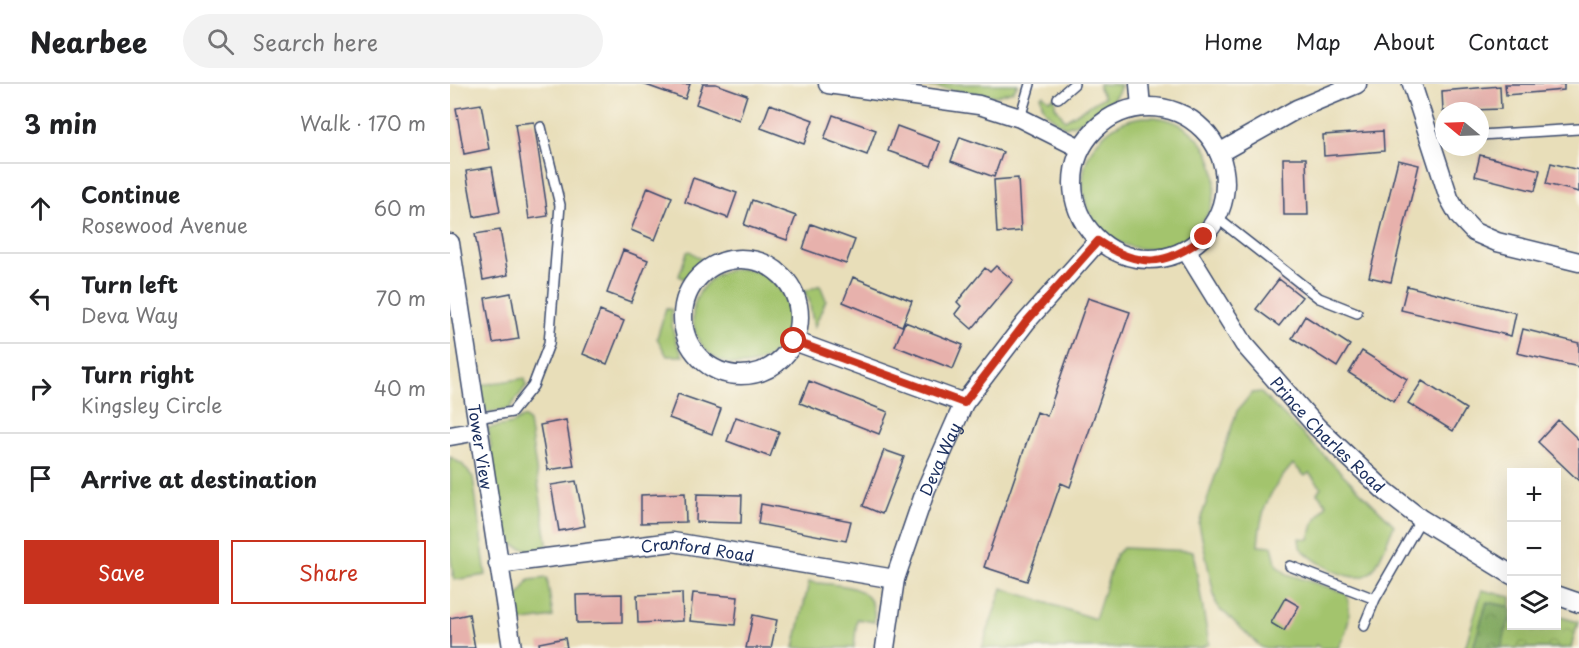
<!DOCTYPE html>
<meta charset="utf-8">
<style>
:root{--surface:#fff;--page:#f2f2f2;--text:#202124;--muted:#757577;--line:#e0e0e0;--accent:#c8321e}
body{margin:0;font-family:"Playpen Sans",sans-serif;background:var(--page);color:var(--text)}
.controls{position:absolute;right:18px;bottom:18px;display:grid;overflow:hidden;border-radius:0px;box-shadow:0 6px 24px #0002}
.controls button{width:54px;height:54px;display:grid;place-items:center;padding:0;border:0;border-bottom:2px solid var(--line);background:var(--surface);color:var(--text);font:30px sans-serif}
.compass{position:absolute;left:985px;top:18px;width:54px;height:54px;border-radius:50%;background:var(--surface);box-shadow:0 6px 24px #0002;rotate:289deg}
.stop{position:absolute;width:18px;height:18px;margin:-14px;border:4px solid #c8321e;border-radius:50%;background:#fff}
.stop.end{background:#c8321e;border-color:#fff;box-shadow:0 2px 6px #0008}
.list{margin:0;padding:0;list-style:none}
h2{display:flex;justify-content:space-between;align-items:center;height:78px;margin:0;padding:0 24px;font-size:26px}
h2 small{font-size:20px;font-weight:400;color:var(--muted)}
.list li{display:grid;grid-template-columns:39px 1fr auto;gap:18px;align-items:center;box-sizing:border-box;height:90px;padding:0 24px;border-top:2px solid var(--line)}
.list b{display:block;font-size:22px;white-space:nowrap}
.list p{margin:0;font-size:20px;white-space:nowrap;color:var(--muted)}
.list em{font-size:20px;font-style:normal;color:var(--muted)}
.actions{display:flex;gap:12px;padding:18px 24px}
.actions a{flex:1;padding:14px 0;border:2px solid var(--accent);border-radius:0px;text-align:center;font-size:21px;color:var(--accent)}
.actions .main{background:var(--accent);color:#fff}
.icon{flex:none;width:33px;height:33px;fill:none;stroke:currentColor;stroke-width:2;stroke-linecap:round;stroke-linejoin:round}
.map{position:relative;flex:none;width:1129px;height:564px;overflow:hidden}
header{display:flex;align-items:center;gap:36px;box-sizing:border-box;height:84px;padding:0 30px;background:var(--surface);border-bottom:2px solid var(--line)}
header strong{font-size:28px}
nav{display:flex;gap:33px;margin-inline-start:auto;font-size:21px}
.search{width:420px;height:54px;background:var(--page);display:flex;align-items:center;gap:15px;box-sizing:border-box;padding:0 21px;border-radius:33px;color:var(--muted);font-size:22px}
main{display:flex}
aside{flex:1;background:var(--surface)}
.map>svg:first-child{display:block}
.green{fill:#a3c46d;stroke:#5f7a66;stroke-width:1.5}
.forest{fill:url(#forest-crowns);stroke:#4e6c5f;stroke-width:1.5}
.park{fill:url(#park-crowns);stroke:#5f7a66;stroke-width:1.5}
.building{fill:#e7b1ac}
.lines{fill:none;stroke-linecap:round;stroke-linejoin:round}
.lane-casing{stroke:#3a496c;stroke-width:12}
.street-casing{stroke:#3a496c;stroke-width:21}
.lane{stroke:#fff;stroke-width:9}
.street{stroke:#fff;stroke-width:18}
.route{stroke:#c8321e;stroke-width:8}
.labels{text-anchor:middle;dominant-baseline:central;stroke-width:5;stroke-linejoin:round;paint-order:stroke}
.street-label{font-size:16px;fill:#1b2f5e;stroke:#fbf7ec}
</style>
<header>
<strong>Nearbee</strong>
<div class="search"><svg class="icon" aria-label="search" viewBox="0 0 24 24"><circle cx="10" cy="10" r="6"/><path d="M15 15l6 6"/></svg>Search here</div>
<nav><a>Home</a><a>Map</a><a>About</a><a>Contact</a></nav>
</header>
<main>
<aside>
<h2>3 min<small>Walk · 170 m</small></h2>
<ul class="list">
<li><svg class="icon" aria-label="ahead" viewBox="0 0 24 24"><path d="M12 20V5M6 11l6-6 6 6"/></svg><div><b>Continue</b><p>Rosewood Avenue</p></div><em>60 m</em></li>
<li><svg class="icon" aria-label="left" viewBox="0 0 24 24"><path d="M17 20v-9H6M10 6l-5 5 5 5"/></svg><div><b>Turn left</b><p>Deva Way</p></div><em>70 m</em></li>
<li><svg class="icon" aria-label="right" viewBox="0 0 24 24"><path d="M7 20v-9h11M14 6l5 5-5 5"/></svg><div><b>Turn right</b><p>Kingsley Circle</p></div><em>40 m</em></li>
<li><svg class="icon" aria-label="arrive" viewBox="0 0 24 24"><path d="M6 21V4h12l-3 4 3 4H6"/></svg><div><b>Arrive at destination</b></div></li>
</ul>
<div class="actions"><a class="main">Save</a><a>Share</a></div>
</aside>
<div class="map">
<svg width="1129" height="564" viewBox="0 0 1129 564">
<defs>
<pattern id="forest-crowns" width="20" height="18" patternUnits="userSpaceOnUse" patternTransform="scale(1.5)"><rect width="20" height="18" fill="#82aa60"/><path d="M2 6a3 3 0 1 1 6 0M12 15a3 3 0 1 1 6 0" fill="none" stroke="#6a8b52"/></pattern>
<pattern id="park-crowns" width="20" height="18" patternUnits="userSpaceOnUse" patternTransform="scale(1.5)"><rect width="20" height="18" fill="#a3c46d"/><path d="M2 6a3 3 0 1 1 6 0M12 15a3 3 0 1 1 6 0" fill="none" stroke="#84a05d"/></pattern>
</defs>
<rect width="100%" height="100%" fill="#fbf7ec"/>
<filter id="ink" filterUnits="userSpaceOnUse"><feTurbulence type="fractalNoise" baseFrequency=".0167" numOctaves="2"/><feDisplacementMap in="SourceGraphic" scale="12" xChannelSelector="R" yChannelSelector="G"/><feConvolveMatrix kernelMatrix="1 2 1 2 8 2 1 2 1" color-interpolation-filters="sRGB"/></filter>
<filter id="wash" filterUnits="userSpaceOnUse"><feTurbulence type="fractalNoise" baseFrequency=".008" numOctaves="4" result="noise"/><feDisplacementMap in="SourceGraphic" scale="24" xChannelSelector="R" yChannelSelector="G"/><feGaussianBlur stdDeviation="1.35" result="paint"/><feColorMatrix in="noise" values="0 0 0 0 0 0 0 0 0 0 0 0 0 0 0 0 0 1.4 0 .05"/><feComposite in="paint" operator="in"/></filter>
<g filter="url(#wash)">
<rect width="100%" height="100%" fill="#e8deb9"/>
<path class="green" d="M461 0H568L563 7 546 12Z
M649 0 671 1C665 22 635 37 615 43 603 34 591 28 591 12L593 11 599 16 605 13V22L615 36 654 13 649 4Z
M633 99a66 66 0 1 1 132 0a66 66 0 1 1-132 0Z
M240 167 255 178 234 195 229 192 237 168Z
M243 233a48 48 0 1 1 96 0a48 48 0 1 1-96 0Z
M370 201 376 216 364 244 359 215 354 208Z
M216 224 222 226C220 243 225 256 233 272H217L207 254Z
M75 294 76 302 59 325 35 329 31 301Z
M810 308 944 441C938 454 930 479 921 488 904 504 862 477 850 463L849 454 859 455 863 440 877 420 867 409 871 403 859 389 855 392 843 380C819 407 811 424 808 461L822 462 827 482 837 490 896 509C903 528 898 547 888 564H870L866 561 863 564H812L776 530 771 527 766 520 749 440 787 327 802 309Z
M74 333 79 338 98 465C78 468 60 465 49 446L37 365 41 364 38 344 62 340Z
M0 373 12 380 23 393 36 491 4 496 0 469Z
M673 464 743 467 759 560 750 564H532L552 504 645 535 666 470Z
M97 494 103 533 69 538 66 516 79 496Z
M359 498C389 502 428 498 424 538L407 535 404 564H344Z
M1032 506 1061 513V523L1037 518 1023 564H1015Z"/>
<path class="forest" d="M1037 518 1061 523 1062 542 1116 564H1023Z"/>
<path class="park" d="M1061 531 1062 542H1106L1107 532 1128 538 1121 564H1051Z"/>
<g id="blocks">
<path class="building" d="M193 0H240L235 15Z
M253 0H266L297 11 289 36 246 20Z
M1055 0H1114V6L1056 11Z
M1050 2 1051 25 993 27 992 7Z
M31 20 39 65 14 70 6 24Z
M320 20 363 36 354 60 311 44Z
M383 31 426 46 417 71 374 55Z
M84 38 98 132 79 135 65 40Z
M447 42 490 58 481 82 438 67Z
M933 47 934 67 874 72 873 51Z
M510 53 553 68 544 93 501 77Z
M1030 71 1090 86 1085 107 1025 92Z
M833 74H856L858 131H834Z
M948 76 969 81 941 198 919 193Z
M1101 79 1129 86V108L1096 100Z
M42 83 50 128 24 133 16 87Z
M243 94 287 109 278 134 235 118Z
M568 94 571 147 547 149 544 96Z
M198 103 222 113 205 156 181 146Z
M302 116 346 132 337 156 294 141Z
M361 140 405 156 396 180 353 165Z
M50 146 58 191 33 196 25 150Z
M173 166 198 176 181 218 157 209Z
M546 182 563 196 522 245 505 230 511 222 507 218 535 184 540 188Z
M403 193 462 217 452 242 393 218Z
M829 195 852 213 829 242 806 225Z
M957 202 1066 229 1061 252 951 226Z
M61 209 69 255 43 259 35 214Z
M638 214 680 228 620 403 611 399 577 497 534 483 587 328 597 332Z
M150 227 174 237 157 280 133 270Z
M855 232 900 261 887 283 842 254Z
M455 238 513 261 503 285 445 262Z
M1073 245 1129 259V283L1067 269Z
M912 267 957 295 944 317 899 289Z
M359 297 438 328 429 350 350 319Z
M972 297 1016 325 1003 347 958 319Z
M228 310 271 325 262 350 219 334Z
M286 333 329 348 320 373 277 357Z
M116 336 124 382 98 386 90 341Z
M1108 336 1129 356V397L1088 358Z
M434 366 454 373 432 430 413 422Z
M126 397 135 442 109 447 101 401Z
M235 409 236 438 191 439V411Z
M247 410 292 411 291 439 246 438Z
M311 420 401 437 396 457 308 440Z
M232 509 233 537 188 539 187 511Z
M243 509 288 513 285 541 240 537Z
M172 510V538L127 539 126 511Z
M835 514 849 522 834 547 821 539Z
M19 530 25 564H0V534Z
M303 531 327 536 321 564H296Z
M115 554 117 564H90L89 559Z"/>
</g>
</g>
<g filter="url(#ink)">
<use href="#blocks" fill-opacity="0" stroke="#3a496c" stroke-width="1.5"/>
<g class="lines">
<g class="lane-casing">
<path id="lane" d="M608 14 624 0
M570 34 580 0
M1030 51 1129 45
M767 134 869 214 907 229
M27 334 62 328 83 302 99 260 110 121 91 43
M840 482 925 515
M914 542 925 515 971 435"/>
</g>
<g class="street-casing">
<g id="street">
<path d="M378 0 529 21 570 34 630 64"/>
<path d="M689 0 691 23"/>
<path d="M962 0 999 114 1009 132 1024 148 1047 158 1129 178"/>
<circle cx="699" cy="99" r="76"/>
<path d="M769 69 847 25 907 0"/>
<path id="s1" d="M0 159 62 564"/>
<path id="s2" d="M736 166 794 260 867 343 935 407 971 435 1062 491"/>
<circle cx="291" cy="233" r="58"/>
<path d="M344 257 514 319"/>
<path d="M0 352 28 347"/>
<path id="s3" d="M48 480 223 458 445 495"/>
<path d="M1106 511 1129 519"/>
<path id="s4" d="M435 564 445 495 476 405 514 319 576 238 648 157"/>
</g>
</g>
<use href="#lane" class="lane"/>
<use href="#street" class="street"/>
</g>
</g>
<g class="lines" filter="url(#ink)">
<path class="route" d="M344 257 514 319 576 238 648 157C689 184 716 183 754 153"/>
</g>
<g class="labels">
<g class="street-label">
<text stroke="none"><textPath href="#s2" startOffset="234">Prince Charles Road</textPath></text>
<text stroke="none"><textPath href="#s1" startOffset="206">Tower View</textPath></text>
<text stroke="none"><textPath href="#s4" startOffset="198">Deva Way</textPath></text>
<text stroke="none"><textPath href="#s3" startOffset="201">Cranford Road</textPath></text>
</g>
</g>
</svg>
<div class="controls">
<button>+</button>
<button>−</button>
<button><svg class="icon" aria-label="layers" viewBox="0 0 24 24"><path d="M12 4l9 5-9 5-9-5zM3 14l9 5 9-5"/></svg></button>
</div>
<svg class="compass" viewBox="-18 -18 36 36"><path d="M0-13l5 13h-10z" fill="#e53935"/><path d="M0 13l5-13h-10z" fill="#757577"/></svg>
<div class="stop" style="left:344px;top:257px"></div>
<div class="stop end" style="left:754px;top:153px"></div>
</div>
</main>
